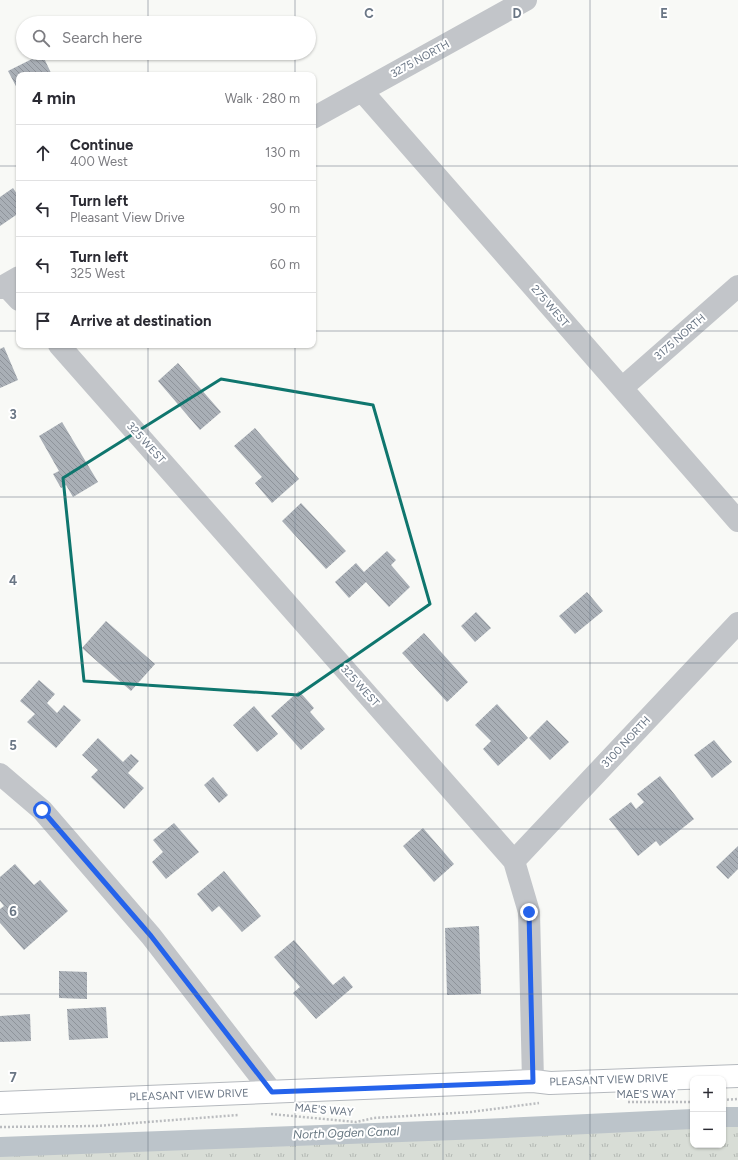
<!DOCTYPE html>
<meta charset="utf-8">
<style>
:root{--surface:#fff;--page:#f2f2f3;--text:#2b2b33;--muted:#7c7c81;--line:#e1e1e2}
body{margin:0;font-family:Figtree,sans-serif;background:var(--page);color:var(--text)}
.controls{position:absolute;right:12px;bottom:12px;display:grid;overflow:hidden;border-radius:8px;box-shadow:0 1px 3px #0004}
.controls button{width:36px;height:36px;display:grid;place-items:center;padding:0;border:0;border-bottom:1px solid var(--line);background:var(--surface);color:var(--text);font:20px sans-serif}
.stop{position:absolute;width:12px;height:12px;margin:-9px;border:3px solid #2563eb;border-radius:50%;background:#fff}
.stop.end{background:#2563eb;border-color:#fff;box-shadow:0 1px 4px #0008}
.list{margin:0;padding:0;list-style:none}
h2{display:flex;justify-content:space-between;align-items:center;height:52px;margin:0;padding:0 16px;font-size:17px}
h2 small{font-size:13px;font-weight:400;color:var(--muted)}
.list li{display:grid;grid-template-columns:26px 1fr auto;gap:12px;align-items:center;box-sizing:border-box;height:56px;padding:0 16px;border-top:1px solid var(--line)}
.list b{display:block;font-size:15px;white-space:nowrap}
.list p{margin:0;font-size:13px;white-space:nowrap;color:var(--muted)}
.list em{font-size:13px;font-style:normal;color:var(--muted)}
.icon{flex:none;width:22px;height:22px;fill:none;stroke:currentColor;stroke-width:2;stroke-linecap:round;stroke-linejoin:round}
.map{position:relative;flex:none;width:738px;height:1160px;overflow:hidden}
.search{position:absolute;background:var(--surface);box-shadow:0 1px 3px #0004;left:16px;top:16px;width:300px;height:44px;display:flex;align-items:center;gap:10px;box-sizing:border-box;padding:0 14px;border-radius:22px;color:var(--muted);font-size:15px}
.panel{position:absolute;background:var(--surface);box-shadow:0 1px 3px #0004;left:16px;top:72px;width:300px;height:276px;border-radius:8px}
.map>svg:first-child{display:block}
.grass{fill:url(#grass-tufts)}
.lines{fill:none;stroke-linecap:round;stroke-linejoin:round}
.canal{stroke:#bcc4ca;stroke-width:20}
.building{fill:url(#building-back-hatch)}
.secondary-casing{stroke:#b5b9be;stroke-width:24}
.path{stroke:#babcbf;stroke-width:2.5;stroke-dasharray:2 2;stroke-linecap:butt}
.street{stroke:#c2c5c9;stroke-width:22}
.secondary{stroke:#fff;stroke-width:22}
.route{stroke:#2563eb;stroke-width:5}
.marked{fill:none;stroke:#0f766e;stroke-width:3;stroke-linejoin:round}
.grid{fill:none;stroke:#6a7685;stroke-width:1;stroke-opacity:0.55}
.labels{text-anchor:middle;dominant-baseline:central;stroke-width:4;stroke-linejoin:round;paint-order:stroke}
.street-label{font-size:11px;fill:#6a7685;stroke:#fff}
.water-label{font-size:12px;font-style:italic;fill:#667680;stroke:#fff}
.grid-label{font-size:13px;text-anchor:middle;font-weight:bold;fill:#6a7685;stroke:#fff;stroke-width:4;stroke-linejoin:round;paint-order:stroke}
</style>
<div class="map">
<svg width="738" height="1160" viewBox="0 0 738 1160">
<defs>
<pattern id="grass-tufts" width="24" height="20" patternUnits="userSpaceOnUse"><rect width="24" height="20" fill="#d8ddd6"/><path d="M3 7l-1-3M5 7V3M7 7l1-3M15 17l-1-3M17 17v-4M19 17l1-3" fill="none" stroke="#b3b8b3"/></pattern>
<pattern id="building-back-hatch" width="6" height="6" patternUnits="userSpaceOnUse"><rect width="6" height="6" fill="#a9afb6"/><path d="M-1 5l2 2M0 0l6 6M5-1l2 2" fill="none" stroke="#8e939a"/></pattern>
</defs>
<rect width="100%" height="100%" fill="#f8f9f6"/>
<path class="grass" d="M738 1122V1160H0V1153L693 1124V1145H723V1123Z"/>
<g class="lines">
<path class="canal" d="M723 1117H738
M0 1147 482 1129 693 1119"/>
</g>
<path class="building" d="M42 54 52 75H19V92L8 71Z
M13 188 19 197V213L0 226V197Z
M4 347 18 380 0 388V349Z
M178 363 221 412 200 430 158 381Z
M62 422 98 482 73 497 66 485 61 488 53 474 59 471 39 436Z
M255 428 299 479 272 503 255 483 262 477 234 446Z
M301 503 346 551 326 569 282 521Z
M387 551 396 560 391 565 410 587 389 607 366 582 349 598 335 582 356 563 364 572Z
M587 592 603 611 575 634 559 616Z
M476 612 491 628 475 642 461 626Z
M106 621 155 664 131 691 82 648Z
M424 633 468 682 447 702 402 653Z
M39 680 55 694 47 703 57 713 64 705 81 720 56 748 27 722 35 714 20 701Z
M299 691 314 708 310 712 325 729 301 750 271 716Z
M497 704 528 738 498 766 483 749 491 741 475 725Z
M254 706 278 734 257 752 233 725Z
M547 720 569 742 550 760 529 738Z
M98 738 123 762 131 754 139 761 128 773 144 788 124 809 91 777 98 770 82 755Z
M714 740 732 762 712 778 694 755Z
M660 776 694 819 660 846 656 841 638 856 609 819 631 802 636 809 644 802 637 794Z
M213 777 228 795 219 803 204 785Z
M174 823 199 852 166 879 152 862 163 852 153 840Z
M423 828 454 864 434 882 403 846Z
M738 846V869L728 879 716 867Z
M15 864 34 885 40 880 68 911 24 950 0 923V909L4 906 0 901V877Z
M224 871 261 916 242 932 219 906 212 912 197 894Z
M479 926 481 994 447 995 445 928Z
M294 940 333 985 344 976 353 987 316 1019 293 993 300 987 274 957Z
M59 971 87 972V999L59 998Z
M106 1007 108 1038 69 1040 67 1009Z
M30 1014 31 1041 0 1042V1016Z"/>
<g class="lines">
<g class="secondary-casing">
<path id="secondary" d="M0 1103 533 1081 550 1083 738 1076"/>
</g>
<path class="path" d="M723 1100 738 1099
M628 1102H693
M271 1114 356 1122 374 1118 471 1112 539 1103
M0 1127 96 1126 238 1115"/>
<path class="street" d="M362 91 738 521
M313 118 526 0
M5 285 19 300
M0 288 19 277
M59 345 514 861 529 912 533 1081
M622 388 738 286
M0 774 42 810 151 936 272 1092
M514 861 738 623"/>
<use href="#secondary" class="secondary"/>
</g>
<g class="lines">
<path class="route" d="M42 810 151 936 272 1092 533 1082 529 912"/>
</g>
<path class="marked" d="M221 379 373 405 430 604 298 695 84 681 63 478Z"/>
<path class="grid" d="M148 0V23M295 0V23M443 0V1160M590 0V1160M148 53V75M295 53V75M0 166H19M313 166H738M0 331H19M313 331H738M148 345V1160M295 345V1160M0 497H738M0 663H738M0 829H738M0 994H738"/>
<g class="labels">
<g class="street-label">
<text transform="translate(420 59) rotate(-29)">3275 NORTH</text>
<text transform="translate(550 306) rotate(49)">275 WEST</text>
<text transform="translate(680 337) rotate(-41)">3175 NORTH</text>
<text transform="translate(146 443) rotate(48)">325 WEST</text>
<text transform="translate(360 686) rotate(48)">325 WEST</text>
<text transform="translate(626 742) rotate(-47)">3100 NORTH</text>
<text transform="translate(609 1080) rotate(-2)">PLEASANT VIEW DRIVE</text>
<text x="646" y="1094">MAE'S WAY</text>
<text transform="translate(189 1095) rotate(-2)">PLEASANT VIEW DRIVE</text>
<text transform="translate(324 1110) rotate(5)">MAE'S WAY</text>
</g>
<g class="water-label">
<text transform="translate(346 1133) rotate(-2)">North Ogden Canal</text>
</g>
</g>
<g class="grid-label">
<text x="369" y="18">C</text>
<text x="517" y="18">D</text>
<text x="664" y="18">E</text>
<text x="13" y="419">3</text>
<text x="13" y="585">4</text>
<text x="13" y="750">5</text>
<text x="13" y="916">6</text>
<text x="13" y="1082">7</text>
</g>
</svg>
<div class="controls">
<button>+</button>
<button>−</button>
</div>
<div class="stop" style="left:42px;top:810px"></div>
<div class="stop end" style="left:529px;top:912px"></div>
<div class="search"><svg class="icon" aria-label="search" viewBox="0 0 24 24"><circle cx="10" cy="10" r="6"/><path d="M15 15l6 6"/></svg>Search here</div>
<section class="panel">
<h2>4 min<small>Walk · 280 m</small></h2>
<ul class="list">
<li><svg class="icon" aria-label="ahead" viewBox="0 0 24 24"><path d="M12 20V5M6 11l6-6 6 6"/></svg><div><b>Continue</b><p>400 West</p></div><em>130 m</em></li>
<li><svg class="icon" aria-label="left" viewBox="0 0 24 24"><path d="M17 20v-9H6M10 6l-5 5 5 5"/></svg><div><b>Turn left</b><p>Pleasant View Drive</p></div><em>90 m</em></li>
<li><svg class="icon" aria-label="left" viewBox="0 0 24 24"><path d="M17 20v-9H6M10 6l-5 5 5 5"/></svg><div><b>Turn left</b><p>325 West</p></div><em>60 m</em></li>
<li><svg class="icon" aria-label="arrive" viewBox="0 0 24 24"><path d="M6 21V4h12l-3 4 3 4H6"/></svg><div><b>Arrive at destination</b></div></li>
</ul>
</section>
</div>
